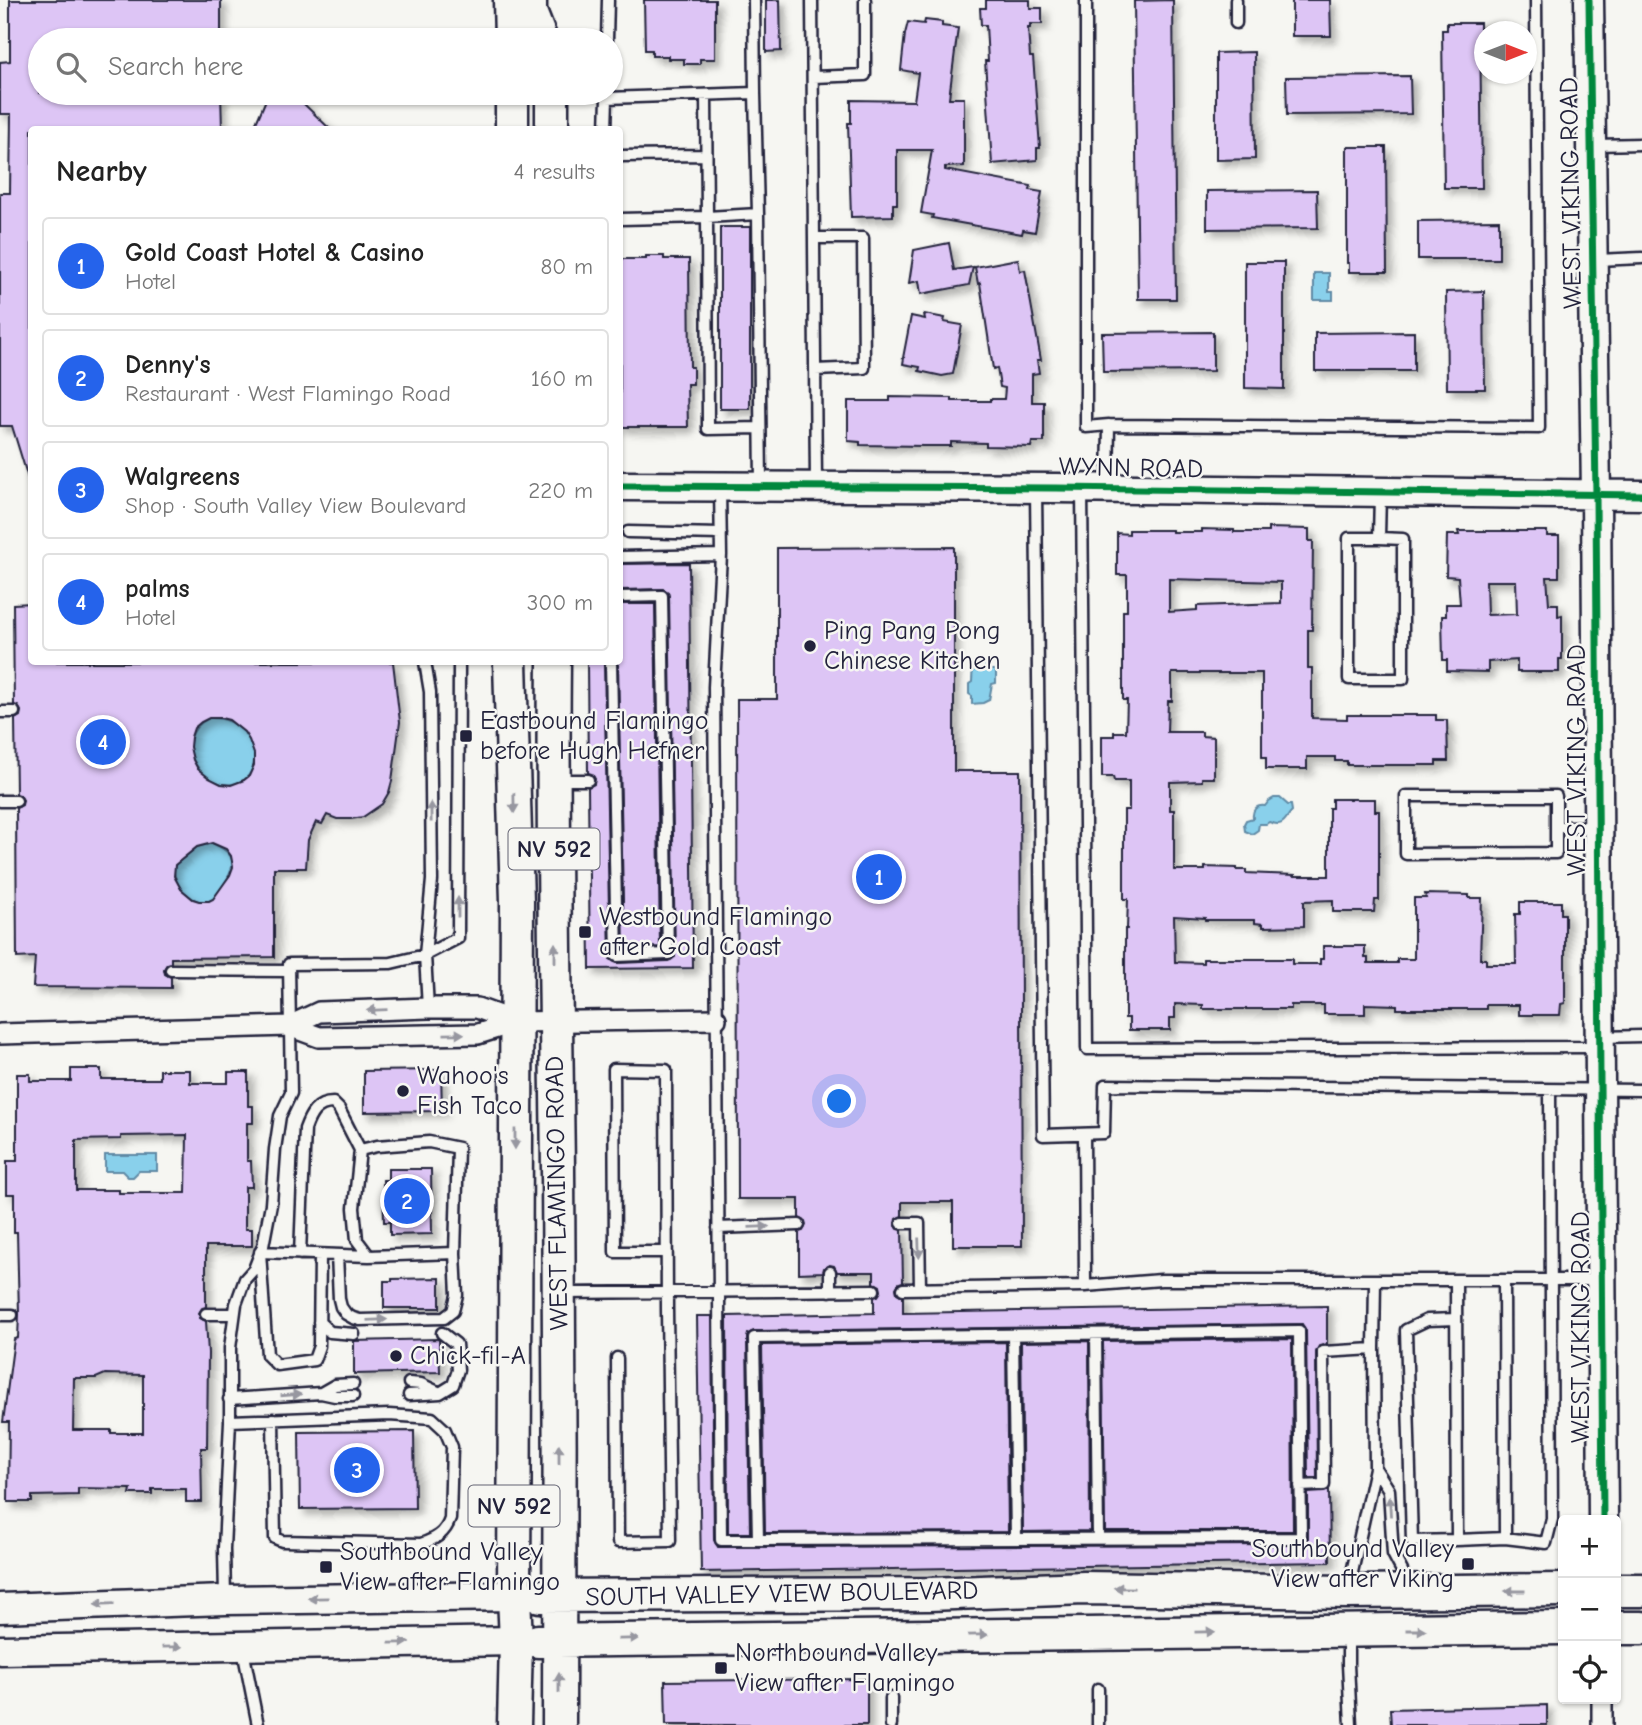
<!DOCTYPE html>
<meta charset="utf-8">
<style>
:root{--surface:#fff;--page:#f6f6f6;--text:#222;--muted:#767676;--line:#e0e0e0;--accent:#2563eb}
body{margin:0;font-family:"Comic Neue",sans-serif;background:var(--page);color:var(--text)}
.controls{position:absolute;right:21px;bottom:21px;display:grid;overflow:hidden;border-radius:7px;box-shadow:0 2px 5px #0004}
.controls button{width:63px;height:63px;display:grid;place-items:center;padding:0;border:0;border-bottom:2px solid var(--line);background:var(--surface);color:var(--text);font:35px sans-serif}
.compass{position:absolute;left:1474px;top:21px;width:63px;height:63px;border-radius:50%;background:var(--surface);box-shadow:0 2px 5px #0004;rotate:90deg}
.you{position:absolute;left:840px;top:1102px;width:24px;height:24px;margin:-18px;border:5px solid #fff;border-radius:50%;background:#1a73e8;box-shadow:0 0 0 10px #1a73e833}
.badge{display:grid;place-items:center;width:46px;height:46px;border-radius:50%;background:var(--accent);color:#fff;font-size:23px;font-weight:700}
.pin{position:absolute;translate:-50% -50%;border:4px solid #fff;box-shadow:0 2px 7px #0006}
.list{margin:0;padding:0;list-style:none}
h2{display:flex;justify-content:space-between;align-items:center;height:91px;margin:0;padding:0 28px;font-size:30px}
h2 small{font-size:23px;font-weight:400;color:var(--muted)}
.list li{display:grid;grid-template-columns:46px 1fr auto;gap:21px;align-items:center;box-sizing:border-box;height:98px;margin:0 14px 14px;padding:0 14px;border:2px solid var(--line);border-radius:7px}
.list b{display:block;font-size:26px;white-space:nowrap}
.list p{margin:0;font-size:23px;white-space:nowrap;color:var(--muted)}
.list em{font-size:23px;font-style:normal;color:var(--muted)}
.icon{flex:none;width:38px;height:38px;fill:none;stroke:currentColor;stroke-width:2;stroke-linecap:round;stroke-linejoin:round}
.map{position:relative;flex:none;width:1642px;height:1725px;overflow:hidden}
.search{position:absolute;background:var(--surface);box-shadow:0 2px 5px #0004;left:28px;top:28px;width:595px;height:77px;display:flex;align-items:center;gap:18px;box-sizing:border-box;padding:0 24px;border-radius:38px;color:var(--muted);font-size:26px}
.panel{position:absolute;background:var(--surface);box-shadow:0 2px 5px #0004;left:28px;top:126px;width:595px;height:539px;border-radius:7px}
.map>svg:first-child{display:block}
.water{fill:#89d0eb;stroke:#608aa5;stroke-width:2}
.building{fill:#ddc5f5;stroke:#22223b;stroke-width:2;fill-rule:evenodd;filter:url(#shadow)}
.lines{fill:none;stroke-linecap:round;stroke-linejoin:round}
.lane-casing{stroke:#22223b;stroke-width:15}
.street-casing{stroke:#22223b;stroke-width:24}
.secondary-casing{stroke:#22223b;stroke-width:33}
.primary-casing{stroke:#22223b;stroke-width:37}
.lane{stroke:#f6f6f2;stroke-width:10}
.street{stroke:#f6f6f2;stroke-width:19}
.secondary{stroke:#f6f6f2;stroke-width:28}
.primary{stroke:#f6f6f2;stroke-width:32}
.cycleway-casing{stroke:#f6f6f2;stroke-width:11}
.cycleway{stroke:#00873e;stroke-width:7}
.oneway{fill:#9797a0}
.poi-dot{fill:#22223b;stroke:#f6f6f2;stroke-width:2.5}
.labels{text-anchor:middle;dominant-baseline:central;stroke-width:5;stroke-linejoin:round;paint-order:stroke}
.shield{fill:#f6f6f2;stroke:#626272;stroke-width:2}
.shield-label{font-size:24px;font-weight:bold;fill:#22223b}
.street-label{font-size:26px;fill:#22223b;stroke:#f6f6f2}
.poi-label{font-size:26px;fill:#22223b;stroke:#f6f6f2;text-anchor:start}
</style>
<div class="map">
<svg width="1642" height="1725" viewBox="0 0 1642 1725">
<defs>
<filter id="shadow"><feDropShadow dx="5.5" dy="5.5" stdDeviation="3.5" flood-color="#0004"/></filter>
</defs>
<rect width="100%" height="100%" fill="#f6f6f2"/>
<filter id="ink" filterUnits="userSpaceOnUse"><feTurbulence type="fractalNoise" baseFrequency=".0143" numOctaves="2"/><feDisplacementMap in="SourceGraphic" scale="14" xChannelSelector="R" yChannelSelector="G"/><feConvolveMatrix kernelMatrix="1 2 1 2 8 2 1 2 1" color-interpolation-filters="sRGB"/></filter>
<g filter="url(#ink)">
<path class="water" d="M1314 273H1329V292H1333V300H1314Z
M973 663H984L989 670H996V683L992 684 989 700 983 703 972 704V696L969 694V684L972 682Z
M209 718C236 717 260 738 253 766 251 774 247 779 240 782 205 797 166 739 209 718Z
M1274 798H1280L1288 805H1291L1292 811C1284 819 1285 828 1269 822L1266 824H1259L1258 830 1252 834 1245 831 1244 824 1246 820 1253 818C1252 810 1256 805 1265 806L1269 801Z
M212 843C237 854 237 864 223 886 220 890 216 896 213 899 198 909 177 889 175 876 174 872 174 869 175 865L197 847Z
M105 1155H157V1171H139L133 1177H128L122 1171H105Z"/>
<path class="building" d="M10 0H221V40H40V93H221L222 130H32V477L28 478 12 426H0V193H10L11 114H0V62L10 61Z
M644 0H715V59H700V64H684V59H668V56H652V50H645Z
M766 0H780L781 51 766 52Z
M986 0H1030V8H1042V24H1030V28H1028L1030 57H1033L1039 134 1040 148H1037V160L992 164 985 61H988L986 25H981L980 8H986Z
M1173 0 1176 299H1138L1134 1Z
M1292 0H1330L1331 36H1292Z
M925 20 942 22V26L958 28 949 98H964V166L945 167V170L1031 186 1030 190 1042 192 1035 232 1023 230 1022 234 932 218 933 215 921 213 932 150H897V204H893V216L851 217 848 123H851V100L914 101 918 73 901 70 905 34 908 22 924 24Z
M1447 23H1480L1482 188H1444L1442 30H1447Z
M1254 52 1255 159 1216 160V53Z
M1410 76 1411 114 1287 115 1286 77Z
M273 93H282L303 103 331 130H253L267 97Z
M1347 147H1386L1387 272H1349V263H1347Z
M1317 190 1318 228 1207 229V191Z
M1499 220V259H1418V221Z
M720 227H750V409H720Z
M949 243 954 270 973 267 969 285 921 294 919 281 909 283 914 250Z
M646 256H664V259H689L690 367H693V384H687L688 427H620V259H646Z
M1018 259 1020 271 1025 270 1041 360H1037L1039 373 1032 374V402H1044V442H1032L1031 447 986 446V443L951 442V446H924L860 445V442L848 441V401H890V397L952 398V401H990V399H1004L1005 388 1000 387 997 368 993 369 980 283 978 284 975 267Z
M1245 262H1284V389L1245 388Z
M1484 291 1485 389H1447L1446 292Z
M924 314 945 318 944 322 962 325 953 374 942 376 919 371 920 367 903 364 904 358H903L911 316 925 319Z
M1213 332V371L1103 372 1102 333Z
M1414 332V371H1315V333Z
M1268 528 1309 529V541H1313L1312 630H1308V668H1312V718L1347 719V715H1436V720H1447L1448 761H1436V765H1347V761H1335V757H1307V769H1266V757H1262V673H1172V701H1168L1167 732H1202V736L1214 737V778H1202V781L1170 782V810H1174V870H1205V867L1237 868V870H1246V873L1295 875V876H1329V808H1332V799H1375V811H1379V900H1375L1374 912H1333V900L1304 901V926L1263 927V924L1255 923V920H1205V918L1174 916 1175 962 1203 963V959H1292V964H1320V959H1323V946H1365V958H1368V963H1397V959H1414V898H1426L1425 894 1469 895V898H1482L1480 959H1486V964H1516L1515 914H1520V902H1561V914H1565V1003L1561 1004 1560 1015H1519V1005H1486V1009H1397V1005L1365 1004V1014H1324V1005H1291V1009H1203V1005L1175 1004V1018H1170V1030H1129V1018H1125V929H1127L1128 899H1124V810H1129V781H1114L1113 777H1102V736H1114V732H1126L1127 700H1123V611H1127V575H1117V533L1129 534V530H1172V532H1202V529L1234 530V532H1268ZM1169 579 1281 582V603L1197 606V610L1169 612Z
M1458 531H1547V536H1559V577H1547L1549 604H1558V616L1562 615V659H1559V672H1517V660L1488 662V672L1447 671V660H1443L1442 616H1446V604H1460L1458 577 1446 576 1447 535H1459ZM1486 581H1516L1517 614 1487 615Z
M954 547V771H1020L1022 1246H953V1202H902V1216L896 1219 895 1224 898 1229 902 1230 903 1282 899 1283 896 1288 897 1293 903 1296V1313L1327 1306V1344L1319 1346 1316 1352 1317 1478H1308L1306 1331 1302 1324 754 1331 748 1334 747 1338 750 1533H728L727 1316 874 1313V1297L878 1296 881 1291 880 1286 874 1283V1272H837L834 1266 829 1265 824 1268 823 1272 799 1273V1232L803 1231 806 1225 805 1221 799 1218V1199H738L737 699H777V548Z
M689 563 693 968 590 969 588 787 594 784 595 779 592 774 588 773 587 662H604L610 959 617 963 668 961 675 957 669 596 668 592 663 589 620 590V564Z
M32 603V662H393L400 722 392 781 389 792 382 804 363 817 351 819H337L327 815 322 824 316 822 308 840 306 868H274V957L171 958V963L167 964 164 969 165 974 171 977V988L33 987 35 957 17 958 16 808 22 805 23 800 20 795 16 794 15 719 20 716 21 711 18 706 14 705 13 604ZM209 718H221L229 720 244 732 249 740 254 754V765L249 776 244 780 231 785 221 784 209 778 198 769 193 760 190 747 191 737 194 728 201 722ZM212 843 226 849 231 856 233 867 230 875 213 899 209 901H199L193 899 181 889 174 876 175 865 197 847Z
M620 604H655L660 947 624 948 618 662Z
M71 1069H101V1079H160V1070H190V1083H228V1072H248V1106H253V1123H247V1161H251L252 1187H245V1229H252V1246H206V1307L202 1308 199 1313 200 1318 206 1321 208 1353 207 1448H201L202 1502H186V1489H152V1494H130L131 1489 78 1488V1495L32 1496V1502H8L9 1422H3L14 1339 18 1338 19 1314 17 1232H14V1194H7V1161H17V1074H30V1081H71ZM187 1135 186 1193H119V1190H76V1140L121 1139V1136ZM105 1374 143 1375V1433H111V1430H73L74 1378H96Z
M441 1070 442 1111 364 1112V1071Z
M388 1169H431L432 1234 390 1235V1222H384L383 1180H388Z
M440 1278V1308H384V1281H392V1279Z
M697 1316H712L714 1540 718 1547 1301 1545 1305 1544 1308 1539V1493L1324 1492 1329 1490 1330 1562 701 1572Z
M438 1339 439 1340 440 1372 354 1374V1341Z
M1292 1339 1293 1531H1105L1103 1341Z
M1089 1341 1090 1531 1023 1532 1021 1342Z
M1006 1342 1008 1532 765 1533 762 1345Z
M414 1431 415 1508 300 1509 299 1432Z
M867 1679V1725H666L665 1681Z
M1547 1705V1725H1391L1390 1709Z"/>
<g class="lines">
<g class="lane-casing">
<path id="lane" d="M812 0 816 483
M1086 0V427L1109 425
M1236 0V23
M607 40 608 0
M813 77 865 75V0
M607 93V98L755 93 754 0
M706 95 707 217 758 214 755 93
M606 130 607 98
M1595 145 1642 144
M620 156 706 155
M758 214 761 483
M620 219 707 217 708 429 760 428
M814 238H863L864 368 815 370
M1597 260 1642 258
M1108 488 1109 425 1539 428 1536 0
M1082 489 1087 1049 1597 1047
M1036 490 1043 1135 1104 1133 1105 1085 1642 1090
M628 532 721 534
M1379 538 1403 539V679H1349V538H1379L1380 493
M721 555 714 687 721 1540H758L1301 1538 1299 1331 754 1338 758 1540
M620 557 721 555 720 487
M425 662 430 692 432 880 425 955 428 1008
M611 662 617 956 668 954 662 596 620 597
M0 712H14
M557 780H588
M1406 796H1556V853L1406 854Z
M0 801H16
M1556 827H1598
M171 970 289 971
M1601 1037 1642 1036
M1084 1134 1085 1286
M429 1142 458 1148 455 1253 369 1256 357 1240 354 1208 360 1150 377 1146Z
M902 1223H919L920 1289
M718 1228 799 1225
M300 1254 305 1129C310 1115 316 1103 333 1103L339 1109 360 1150
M320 1255 319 1346 314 1360 277 1365 267 1355 260 1252 369 1256
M337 1255 339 1299 341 1307 346 1314 353 1318 360 1320 444 1318 453 1311 457 1295 455 1253
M830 1272V1291
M1456 1280 1457 1540 1412 1541 1406 1330 1427 1320 1456 1319
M1504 1280 1505 1538 1546 1543 1552 1519 1550 1090
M903 1289 1085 1286 1161 1280H1601
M562 1293 874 1290
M206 1314H234
M0 1315H12
M319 1322 330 1332 354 1334
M1096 1334 1098 1539
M1013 1335 1016 1539
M1374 1349 1375 1280
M617 1358 618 1542 670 1541 667 1309 666 1070 614 1069 615 1252H667
M409 1383 421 1384 438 1392
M321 1393 335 1385 353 1384
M409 1395 440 1393 453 1385 458 1370 456 1344 442 1333
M229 1399 321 1393 335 1396H353
M230 1421 389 1415 432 1418 445 1430 452 1447 450 1519C445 1534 435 1539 421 1544L282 1541 275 1538 273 1419
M1375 1468 1389 1490 1393 1554 1411 1588
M1300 1486 1324 1485 1323 1352 1374 1349 1375 1468 1349 1586
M1457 1540 1505 1538
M225 1596 224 1549 230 1421V1348L236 1304 245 1279 254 1269 263 1246 271 1204 275 1149 280 1116 291 1093 289 964 391 963 425 955 458 938 459 662
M1348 1634V1664L1351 1725
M243 1650 258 1725
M1098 1689V1725
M891 1698V1725"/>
</g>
<g class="street-casing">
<path id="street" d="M289 1026 319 1012 428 1008H477L516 1022
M0 1034 289 1026 319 1037 478 1034 516 1022 716 1019
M1602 1725V1699"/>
</g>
<g class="secondary-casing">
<path id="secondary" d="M1589 0 1596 495 1603 1520
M620 486 1056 488 1642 495
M0 1608 225 1600 514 1596
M0 1650 516 1641"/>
</g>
<g class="primary-casing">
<path id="primary" d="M510 0 511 40
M530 0V12L541 40
M512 93V130
M552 93V130
M510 662 517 901 514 1596 516 1641 514 1725
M554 662C552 831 556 1000 558 1169 560 1354 560 1540 559 1725
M1616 1590H1642
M540 1596 929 1594 1084 1588 1348 1592 1563 1590
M1616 1628H1642
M538 1641 1563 1628"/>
</g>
<use href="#lane" class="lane"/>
<use href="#street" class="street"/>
<use href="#secondary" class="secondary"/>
<use href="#primary" class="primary"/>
<g class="cycleway-casing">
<path id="cycleway" d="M1589 0 1596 495 1603 1520
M620 486 1056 488 1642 495"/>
</g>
<use href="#cycleway" class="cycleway"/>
</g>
<defs><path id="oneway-solid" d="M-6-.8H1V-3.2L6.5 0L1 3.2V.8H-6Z" transform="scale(1.75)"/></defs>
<g class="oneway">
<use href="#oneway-solid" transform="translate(514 803) rotate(89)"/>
<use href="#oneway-solid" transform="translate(431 812) rotate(-91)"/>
<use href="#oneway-solid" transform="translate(458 907) rotate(-90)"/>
<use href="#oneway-solid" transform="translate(555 953) rotate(-90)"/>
<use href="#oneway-solid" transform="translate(377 1010) rotate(178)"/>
<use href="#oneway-solid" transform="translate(454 1034) rotate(-1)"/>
<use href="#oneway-solid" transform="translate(515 1139) rotate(90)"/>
<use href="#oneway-solid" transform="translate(759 1227) rotate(-2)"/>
<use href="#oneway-solid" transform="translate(919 1248) rotate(88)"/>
<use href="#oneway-solid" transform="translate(377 1320) rotate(-2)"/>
<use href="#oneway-solid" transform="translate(291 1395) rotate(-4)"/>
<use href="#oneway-solid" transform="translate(559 1454) rotate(-90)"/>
<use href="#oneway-solid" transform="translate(1390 1506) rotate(-93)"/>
<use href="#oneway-solid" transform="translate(1124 1588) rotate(-179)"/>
<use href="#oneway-solid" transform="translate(1515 1591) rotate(180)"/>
<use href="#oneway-solid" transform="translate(318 1598) rotate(179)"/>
<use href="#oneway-solid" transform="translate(104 1604) rotate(178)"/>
<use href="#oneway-solid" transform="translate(1416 1630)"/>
<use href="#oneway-solid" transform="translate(1205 1632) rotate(-1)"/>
<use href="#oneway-solid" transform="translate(978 1635) rotate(-1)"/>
<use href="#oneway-solid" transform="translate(628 1639) rotate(-1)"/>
<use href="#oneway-solid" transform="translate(399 1643) rotate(-1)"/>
<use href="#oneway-solid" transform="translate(172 1647) rotate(-1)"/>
<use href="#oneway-solid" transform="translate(559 1683) rotate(-90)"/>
</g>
</g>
<g class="poi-dot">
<circle cx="810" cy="646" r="7"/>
<rect x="459" y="729" width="14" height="14" rx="3.5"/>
<rect x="578" y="925" width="14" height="14" rx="3.5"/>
<circle cx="403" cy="1091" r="7"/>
<circle cx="396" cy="1356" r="7"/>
<rect x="1461" y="1557" width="14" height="14" rx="3.5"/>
<rect x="319" y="1560" width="14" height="14" rx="3.5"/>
<rect x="714" y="1661" width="14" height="14" rx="3.5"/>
</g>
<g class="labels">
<g class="shield">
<rect x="508.5" y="828.5" width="91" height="41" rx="5"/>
<rect x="468.5" y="1485.5" width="91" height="41" rx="5"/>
</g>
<g class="shield-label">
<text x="554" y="849">NV 592</text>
<text x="514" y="1506">NV 592</text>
</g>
<g class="street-label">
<text transform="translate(1571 193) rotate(-91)">WEST VIKING ROAD</text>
<text transform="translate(1131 468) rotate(1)">WYNN ROAD</text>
<text transform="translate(1577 760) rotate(-90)">WEST VIKING ROAD</text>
<text transform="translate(557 1193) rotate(-91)">WEST FLAMINGO ROAD</text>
<text transform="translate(1581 1327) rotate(-90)">WEST VIKING ROAD</text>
<text transform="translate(782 1594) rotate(-1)">SOUTH VALLEY VIEW BOULEVARD</text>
</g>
<g class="poi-label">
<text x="824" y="631">Ping Pang Pong<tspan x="824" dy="30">Chinese Kitchen</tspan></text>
<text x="480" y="721">Eastbound Flamingo<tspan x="480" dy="30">before Hugh Hefner</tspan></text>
<text x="599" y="917">Westbound Flamingo<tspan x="599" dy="30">after Gold Coast</tspan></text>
<text x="417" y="1076">Wahoo's<tspan x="417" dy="30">Fish Taco</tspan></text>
<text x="410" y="1356">Chick-fil-A</text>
<text x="1454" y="1549" text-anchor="end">Southbound Valley<tspan x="1454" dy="30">View after Viking</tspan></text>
<text x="340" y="1552">Southbound Valley<tspan x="340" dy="30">View after Flamingo</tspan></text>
<text x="735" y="1653">Northbound Valley<tspan x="735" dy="30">View after Flamingo</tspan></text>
</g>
</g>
</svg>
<div class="controls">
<button>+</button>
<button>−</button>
<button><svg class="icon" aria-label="locate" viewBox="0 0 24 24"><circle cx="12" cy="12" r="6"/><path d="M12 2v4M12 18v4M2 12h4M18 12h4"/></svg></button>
</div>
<svg class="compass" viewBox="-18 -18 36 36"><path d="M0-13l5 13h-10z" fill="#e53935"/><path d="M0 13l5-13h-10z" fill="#767676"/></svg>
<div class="you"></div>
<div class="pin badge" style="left:879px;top:877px">1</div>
<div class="pin badge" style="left:407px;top:1201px">2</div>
<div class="pin badge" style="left:357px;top:1470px">3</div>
<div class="pin badge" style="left:103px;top:742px">4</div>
<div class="search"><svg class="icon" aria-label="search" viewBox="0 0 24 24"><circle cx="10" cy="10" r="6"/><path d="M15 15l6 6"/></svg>Search here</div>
<section class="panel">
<h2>Nearby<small>4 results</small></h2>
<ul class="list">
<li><span class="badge">1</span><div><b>Gold Coast Hotel &amp; Casino</b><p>Hotel</p></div><em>80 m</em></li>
<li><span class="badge">2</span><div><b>Denny's</b><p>Restaurant · West Flamingo Road</p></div><em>160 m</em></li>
<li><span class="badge">3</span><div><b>Walgreens</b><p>Shop · South Valley View Boulevard</p></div><em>220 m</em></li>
<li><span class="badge">4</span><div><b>palms</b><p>Hotel</p></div><em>300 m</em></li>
</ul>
</section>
</div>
